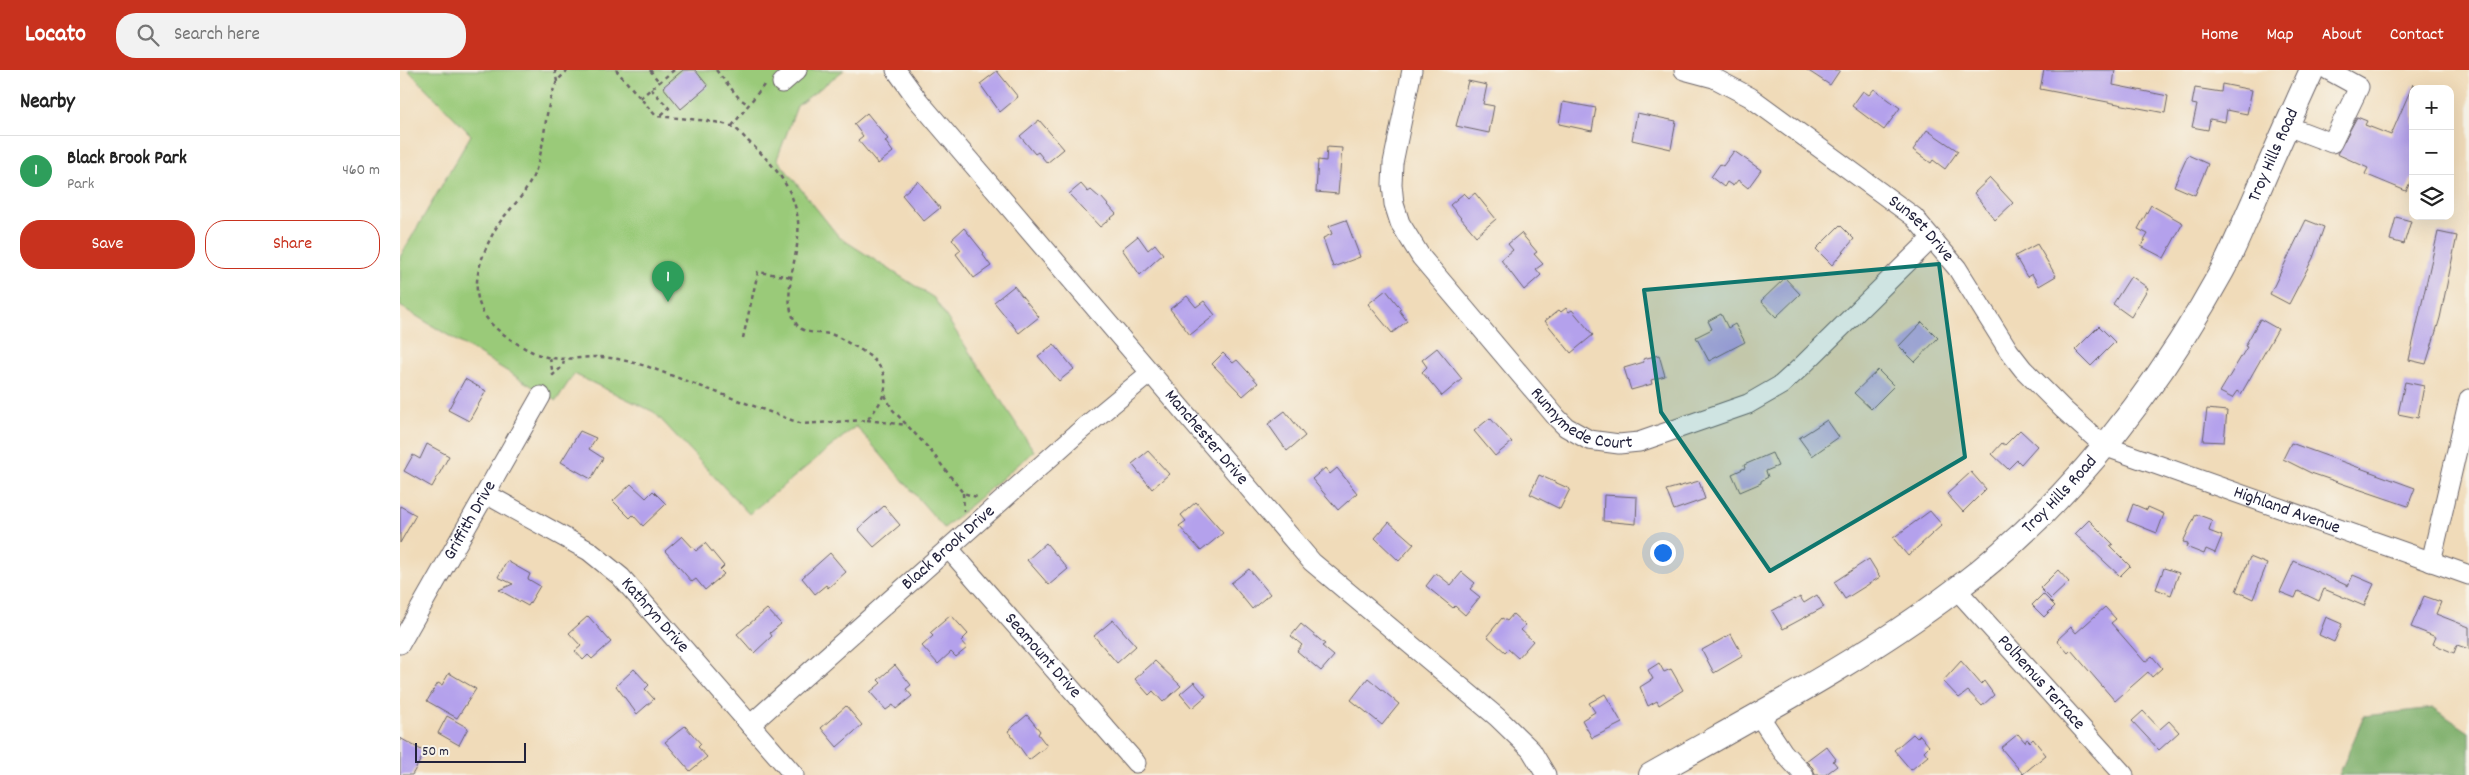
<!DOCTYPE html>
<meta charset="utf-8">
<style>
:root{--surface:#fff;--page:#f2f2f2;--text:#222;--muted:#767676;--line:#e0e0e0;--accent:#c8321e}
body{margin:0;font-family:Dekko,sans-serif;background:var(--page);color:var(--text)}
.controls{position:absolute;right:15px;top:15px;display:grid;overflow:hidden;border-radius:10px;box-shadow:0 5px 20px #0002}
.controls button{width:45px;height:45px;display:grid;place-items:center;padding:0;border:0;border-bottom:1px solid var(--line);background:var(--surface);color:var(--text);font:25px sans-serif}
.scale{position:absolute;left:15px;bottom:12px;width:111px;box-sizing:border-box;padding-left:5px;border:2px solid #22223b;border-top:0;font-size:14px;line-height:18px;white-space:nowrap;color:#22223b;-webkit-text-stroke:4px #f7f3e8;paint-order:stroke}
.you{position:absolute;left:1262px;top:482px;width:18px;height:18px;margin:-12px;border:4px solid #fff;border-radius:50%;background:#1a73e8;box-shadow:0 0 0 8px #1a73e833}
.badge{display:grid;place-items:center;width:32px;height:32px;border-radius:50%;background:var(--accent);color:#fff;font-size:16px;font-weight:700}
.pin{position:absolute;translate:-50% -41px;filter:drop-shadow(0 1px 2px #0008)}
.pin::after{content:'';position:absolute;top:26px;width:18px;height:15px;background:inherit;clip-path:polygon(0 0,100% 0,50% 100%)}
.list{margin:0;padding:0;list-style:none}
h2{display:flex;justify-content:space-between;align-items:center;height:65px;margin:0;padding:0 20px;font-size:21px}
h2 small{font-size:16px;font-weight:400;color:var(--muted)}
.list li{display:grid;grid-template-columns:32px 1fr auto;gap:15px;align-items:center;box-sizing:border-box;height:70px;padding:0 20px;border-top:1px solid var(--line)}
.list b{display:block;font-size:19px;white-space:nowrap}
.list p{margin:0;font-size:16px;white-space:nowrap;color:var(--muted)}
.list em{font-size:16px;font-style:normal;color:var(--muted)}
.actions{display:flex;gap:10px;padding:15px 20px}
.actions a{flex:1;padding:11px 0;border:1px solid var(--accent);border-radius:20px;text-align:center;font-size:18px;color:var(--accent)}
.actions .main{background:var(--accent);color:#fff}
.icon{flex:none;width:28px;height:28px;fill:none;stroke:currentColor;stroke-width:2;stroke-linecap:round;stroke-linejoin:round}
.map{position:relative;flex:none;width:2069px;height:705px;overflow:hidden}
header{display:flex;align-items:center;gap:30px;box-sizing:border-box;height:70px;padding:0 25px;background:var(--accent);color:#fff}
header strong{font-size:24px}
nav{display:flex;gap:28px;margin-inline-start:auto;font-size:18px}
.search{width:350px;height:45px;background:var(--page);display:flex;align-items:center;gap:12px;box-sizing:border-box;padding:0 18px;border-radius:20px;color:var(--muted);font-size:19px}
main{display:flex}
aside{flex:1;background:var(--surface)}
.map>svg:first-child{display:block}
.green{fill:#9aca79;stroke:#5e765a}
.forest{fill:#7bae69;stroke:#4e6852}
.building{fill:#b4a1ec}
.lines{fill:none;stroke-linecap:round;stroke-linejoin:round}
.minor-casing{stroke:#6a6367;stroke-width:21}
.major-casing{stroke:#6a6367;stroke-width:26}
.path{stroke:#6a6367;stroke-width:2.5;stroke-dasharray:4 4;stroke-linecap:butt}
.minor{stroke:#fff;stroke-width:19}
.major{stroke:#fff;stroke-width:24}
.marked{fill:#0f766e;fill-opacity:0.2;stroke:#0f766e;stroke-width:4;stroke-linejoin:round}
.labels{text-anchor:middle;dominant-baseline:central;stroke-width:4;stroke-linejoin:round;paint-order:stroke}
.street-label{font-size:18px;fill:#22223b;stroke:#f7f3e8}
</style>
<header>
<strong>Locato</strong>
<div class="search"><svg class="icon" aria-label="search" viewBox="0 0 24 24"><circle cx="10" cy="10" r="6"/><path d="M15 15l6 6"/></svg>Search here</div>
<nav><a>Home</a><a>Map</a><a>About</a><a>Contact</a></nav>
</header>
<main>
<aside>
<h2>Nearby<small></small></h2>
<ul class="list">
<li><span class="badge" style="background:#2e9e5b">1</span><div><b>Black Brook Park</b><p>Park</p></div><em>460 m</em></li>
</ul>
<div class="actions"><a class="main">Save</a><a>Share</a></div>
</aside>
<div class="map">
<svg width="2069" height="705" viewBox="0 0 2069 705">
<rect width="100%" height="100%" fill="#f7f3e8"/>
<filter id="ink" filterUnits="userSpaceOnUse"><feTurbulence type="fractalNoise" baseFrequency=".02" numOctaves="2"/><feDisplacementMap in="SourceGraphic" scale="10" xChannelSelector="R" yChannelSelector="G"/><feConvolveMatrix kernelMatrix="1 2 1 2 8 2 1 2 1" color-interpolation-filters="sRGB"/></filter>
<filter id="wash" filterUnits="userSpaceOnUse"><feTurbulence type="fractalNoise" baseFrequency=".0096" numOctaves="4" result="noise"/><feDisplacementMap in="SourceGraphic" scale="20" xChannelSelector="R" yChannelSelector="G"/><feGaussianBlur stdDeviation="1.12" result="paint"/><feColorMatrix in="noise" values="0 0 0 0 0 0 0 0 0 0 0 0 0 0 0 0 0 1.4 0 .05"/><feComposite in="paint" operator="in"/></filter>
<g filter="url(#wash)">
<rect width="100%" height="100%" fill="#f0dbb9"/>
<path class="green" d="M8 0H444L397 36 377 89 439 167 534 228 634 381 544 458 456 356 349 444 254 342 174 304 156 331 0 236V187L71 65Z"/>
<path class="forest" d="M2033 638 2069 662V705H1939L1964 646Z"/>
<g id="blocks">
<path class="building" d="M283 0H295L308 16 281 39 263 17Z
M1407 0H1440L1430 15Z
M1644 0H1715L1713 15 1768 26 1765 43 1640 19Z
M597 1 618 27 600 42 580 14Z
M1068 11 1087 15 1083 34 1094 36 1089 63 1056 56Z
M1822 14 1852 20 1847 44 1827 40 1825 52 1810 49 1808 60 1792 57 1797 35 1792 34 1795 18 1821 22Z
M2013 14V106L2006 121 1965 104 1968 98 1937 84 1957 47 1967 51 1965 55 1991 65Z
M1474 19 1500 38 1484 60 1452 36 1463 21 1469 25Z
M1163 32 1196 38 1192 61 1159 54Z
M467 43 488 69 485 71 493 82 478 94 458 70 463 66 454 54Z
M1237 43 1276 51 1271 79 1232 70Z
M639 50 664 79 647 93 638 82 635 84 620 66Z
M1527 60 1558 81 1545 99 1533 90 1531 93 1513 80Z
M927 77 942 78 938 124 916 122 918 90 926 91Z
M1334 81 1361 100 1348 118 1338 110 1333 116 1327 112 1324 117 1311 107 1320 94 1323 96Z
M1788 85 1808 94 1795 125 1774 116Z
M1590 108 1613 133 1595 150 1574 123Z
M518 111 540 138 524 151 502 125Z
M681 114 688 122 691 120 700 128 701 127 716 144 700 157 669 124Z
M1064 123 1069 128 1075 123 1096 149 1076 166 1050 135Z
M1751 135 1783 153 1764 188 1741 176 1748 164 1738 159Z
M1996 147 2011 151 2004 174 1990 170Z
M946 150 960 187 933 197 923 168 932 164 929 156Z
M1906 150 1924 157 1913 188 1889 234 1870 224Z
M1440 155 1454 169 1432 195 1416 179Z
M564 158 584 183 583 185 591 196 574 208 556 184 561 180 552 169Z
M2038 162 2057 166 2040 248 2026 294 2009 290Z
M1121 163 1137 182 1134 184 1143 194 1136 199 1141 205 1124 220 1101 190 1113 180 1108 174Z
M738 166 748 180 755 174 763 184 740 205 722 179Z
M1637 174 1656 206 1639 216 1632 204 1627 207 1615 186Z
M1731 206 1748 218 1731 247 1713 234Z
M1385 208 1400 224 1376 247 1361 231Z
M614 216 639 247 619 263 594 232Z
M986 220 1001 239 999 240 1007 251 992 263 968 234Z
M787 226 796 237 804 231 815 245 790 265 770 239Z
M1166 238 1169 242 1172 240 1193 265 1171 283 1145 251 1159 240 1161 242Z
M1321 244 1328 258 1335 254 1345 272 1309 291 1296 267 1312 259 1308 251Z
M1860 249 1878 259 1841 324 1837 321 1832 328 1820 322 1847 277 1845 276Z
M1522 252 1538 268 1515 292 1499 276Z
M1699 256 1715 272 1691 296 1675 280Z
M654 274 674 299 659 311 638 286Z
M1037 278 1062 309 1042 326 1022 302 1027 297 1022 290Z
M823 283 833 293 837 290 858 313 843 326 812 294Z
M1259 285 1265 306 1251 310 1252 314 1231 320 1224 298 1244 292 1243 289Z
M1478 300 1494 316 1471 339 1454 323Z
M65 309 86 321 69 351 48 340Z
M2005 312 2024 316 2018 348 1998 344Z
M1807 339 1827 341 1824 372 1803 371Z
M885 341 905 366 887 381 868 354Z
M1090 348 1112 372 1095 386 1074 361Z
M1427 350 1439 367 1412 386 1399 368Z
M1620 360 1637 376 1621 394 1617 390 1608 399 1592 384 1602 373 1605 375Z
M180 361 196 368 189 379 203 388 191 409 161 392Z
M1891 373 2015 418 2008 436 1911 403 1883 389Z
M27 374 49 386 32 417 4 401 13 385 20 389Z
M748 381 769 404 752 419 732 394Z
M1372 383 1378 396 1366 401 1368 407 1361 411V413L1340 422 1332 404 1345 398 1344 395Z
M925 398 930 404 937 398 957 423 938 440 912 409Z
M1571 402 1586 419 1563 442 1547 424Z
M1139 405 1170 419 1160 439 1130 424Z
M1299 411 1305 429 1274 440 1266 420Z
M231 414 246 428 253 421 266 434 243 456 233 445 230 448 213 431Z
M1204 425 1237 427 1236 454 1203 451Z
M796 432 823 463 801 481 779 456 786 451 781 445Z
M1733 434 1747 440 1748 437 1764 444 1757 463 1727 451Z
M0 436 16 445 0 473Z
M484 436 500 455 474 477 458 459Z
M1530 441 1542 455 1508 486 1493 468Z
M1796 444 1812 450 1809 461 1822 466 1815 483 1806 479 1804 484 1786 477 1788 473 1783 472Z
M1689 450 1713 474 1710 476 1730 496 1720 506 1675 464Z
M989 452 1014 474 999 491 975 468Z
M282 466 296 481 305 473 324 496 320 500 324 504 305 520 296 509 292 512 265 481Z
M646 473 668 499 649 515 627 490Z
M430 483 446 502 428 518 426 515 415 524 402 508Z
M1850 487 1867 494 1853 529 1836 521Z
M1469 489 1480 507 1445 529 1434 512Z
M107 491 130 504 128 509 140 516 128 536 99 520 113 514 98 507Z
M1894 491 1948 516 1953 505 1974 514 1964 536 1924 519 1919 531 1898 521 1895 528 1880 522Z
M1764 498 1779 503 1771 525 1756 519Z
M849 499 870 524 852 539 831 513Z
M1658 500 1669 512 1651 529 1640 518Z
M1062 502 1075 513 1070 519 1080 527 1065 545 1055 536 1053 538 1026 516 1036 503 1051 515Z
M1643 524 1655 536 1644 547 1632 535Z
M1417 525 1424 537 1383 559 1372 541 1394 529 1395 530 1400 527 1404 533Z
M2024 526 2041 532 2036 544 2069 557V579L2057 575 2054 583 2033 574 2036 567 2011 557Z
M1705 537 1716 549 1711 553 1745 592 1752 586 1762 598 1752 607 1748 602 1715 631 1671 580 1668 583 1657 570 1671 557 1676 563Z
M367 539 381 554 370 563 372 566 354 583 337 564Z
M1113 544 1125 555 1121 560 1133 571 1118 588 1108 579 1105 582 1087 566 1102 548 1107 551Z
M551 545 568 564 561 571 567 578 556 587 551 582 538 594 522 576 533 566 530 563Z
M188 546 211 572 192 589 188 585 183 590 175 581 181 576 169 563Z
M1926 547 1942 554 1934 572 1919 565Z
M713 550 736 576 717 593 694 566Z
M901 554 925 574 922 576 934 586 921 601 897 581 902 575 891 566Z
M1331 564 1343 586 1314 603 1302 580Z
M755 591 781 616 763 632 753 621 749 625 735 609Z
M1561 591 1581 614 1584 611 1594 625 1582 636 1568 621 1559 628 1543 611Z
M1259 593 1264 602 1271 599 1283 620 1259 635 1257 631 1248 636 1240 617 1253 609 1248 600Z
M495 595 511 615 506 619 512 626 496 639 493 635 486 640 470 622 481 613 478 610Z
M234 599 249 615 245 619 254 629 237 644 216 616Z
M49 603 76 619 57 648 27 631 38 613 42 615Z
M968 608 999 634 982 655 951 630Z
M794 612 806 626 792 638 780 624Z
M1205 624 1222 653 1192 668 1182 650 1195 642 1189 633Z
M446 636 462 655 437 677 421 658Z
M1743 641 1760 659 1769 651 1779 662 1759 680 1732 651Z
M627 645 640 661 638 664 647 676 629 690 608 661Z
M47 646 68 658 59 675 38 663Z
M285 656 301 674 298 677 307 687 290 701 265 672Z
M1513 664 1517 668 1520 665 1529 676 1524 681 1528 686 1511 700 1494 680Z
M1618 664 1625 672 1627 669 1630 672 1633 669 1646 685 1623 704 1601 678Z
M0 668 25 682 12 705H0Z
M1426 676 1436 689 1433 691 1437 696 1425 705H1415L1413 698 1406 691Z"/>
</g>
</g>
<g filter="url(#ink)">
<use href="#blocks" fill-opacity="0" stroke="#6a6367" stroke-width="1"/>
<g class="lines">
<g class="minor-casing">
<g id="minor">
<path id="s1" d="M496 0 517 29 912 492 1097 647 1131 680 1146 705"/>
<path id="s2" d="M1012 0 993 93 992 114 994 134 1000 153 1021 187 1157 348 1166 357 1189 370 1219 374 1239 372 1348 334 1381 315 1402 296 1532 168"/>
<path id="s3" d="M1284 0 1314 8 1350 27 1514 147 1557 198 1609 281 1623 299 1664 340 1704 376 2069 505"/>
<path d="M382 13 397 0"/>
<path d="M1887 56 1932 73 1959 17 1928 0"/>
<path id="s4" d="M86 424 189 481 221 507 394 705"/>
<path id="s5" d="M549 479 736 693"/>
<path d="M2031 492 2069 329"/>
<path id="s6" d="M1557 520 1724 705"/>
<path id="s7" d="M0 574 141 326"/>
<path d="M1358 644 1383 682 1404 705"/>
<path id="s8" d="M350 655 681 360 750 303"/>
</g>
</g>
<g class="major-casing">
<g id="major">
<path id="s9" d="M1251 705C1353 647 1460 592 1554 521 1666 437 1755 323 1822 201 1834 179 1843 155 1853 133 1872 88 1892 44 1912 0"/>
</g>
</g>
<path class="path" d="M155 0 157 12
M168 0C164 4 158 9 156 14 141 46 148 83 128 116 120 131 105 143 96 158 76 194 63 235 102 263 115 273 135 286 152 288 168 290 183 287 198 287 214 287 230 292 246 296L402 354 467 350C495 319 491 296 454 276 446 272 438 266 430 264 419 262 402 265 396 253 381 228 396 194 398 167 402 127 376 96 348 71 343 66 337 58 331 56 315 50 275 48 256 46L216 0
M250 0 259 12
M316 0 339 28 349 35
M251 19 269 38 260 46
M240 28 274 0
M332 56 364 15
M343 268 358 202 392 207
M150 288 153 305 163 296 164 289
M485 325 492 339 531 381 563 423 580 428
M467 350 507 355
M563 423 564 441"/>
<use href="#minor" class="minor"/>
<use href="#major" class="major"/>
</g>
</g>
<path class="marked" d="M1539 194 1565 387 1370 501 1261 342 1244 220Z"/>
<g class="labels">
<g class="street-label">
<text stroke="none"><textPath href="#s9" startOffset="902">Troy Hills Road</textPath></text>
<text stroke="none"><textPath href="#s3" startOffset="288">Sunset Drive</textPath></text>
<text stroke="none"><textPath href="#s2" startOffset="430">Runnymede Court</textPath></text>
<text stroke="none"><textPath href="#s1" startOffset="481">Manchester Drive</textPath></text>
<text stroke="none"><textPath href="#s9" startOffset="498">Troy Hills Road</textPath></text>
<text stroke="none"><textPath href="#s3" startOffset="768">Highland Avenue</textPath></text>
<text stroke="none"><textPath href="#s7" startOffset="142">Griffith Drive</textPath></text>
<text stroke="none"><textPath href="#s8" startOffset="266">Black Brook Drive</textPath></text>
<text stroke="none"><textPath href="#s4" startOffset="210">Kathryn Drive</textPath></text>
<text stroke="none"><textPath href="#s5" startOffset="142">Seamount Drive</textPath></text>
<text stroke="none"><textPath href="#s6" startOffset="125">Polhemus Terrace</textPath></text>
</g>
</g>
</svg>
<div class="controls">
<button>+</button>
<button>−</button>
<button><svg class="icon" aria-label="layers" viewBox="0 0 24 24"><path d="M12 4l9 5-9 5-9-5zM3 14l9 5 9-5"/></svg></button>
</div>
<div class="scale">50 m</div>
<div class="you"></div>
<div class="pin badge" style="left:268px;top:232px;background:#2e9e5b">1</div>
</div>
</main>
